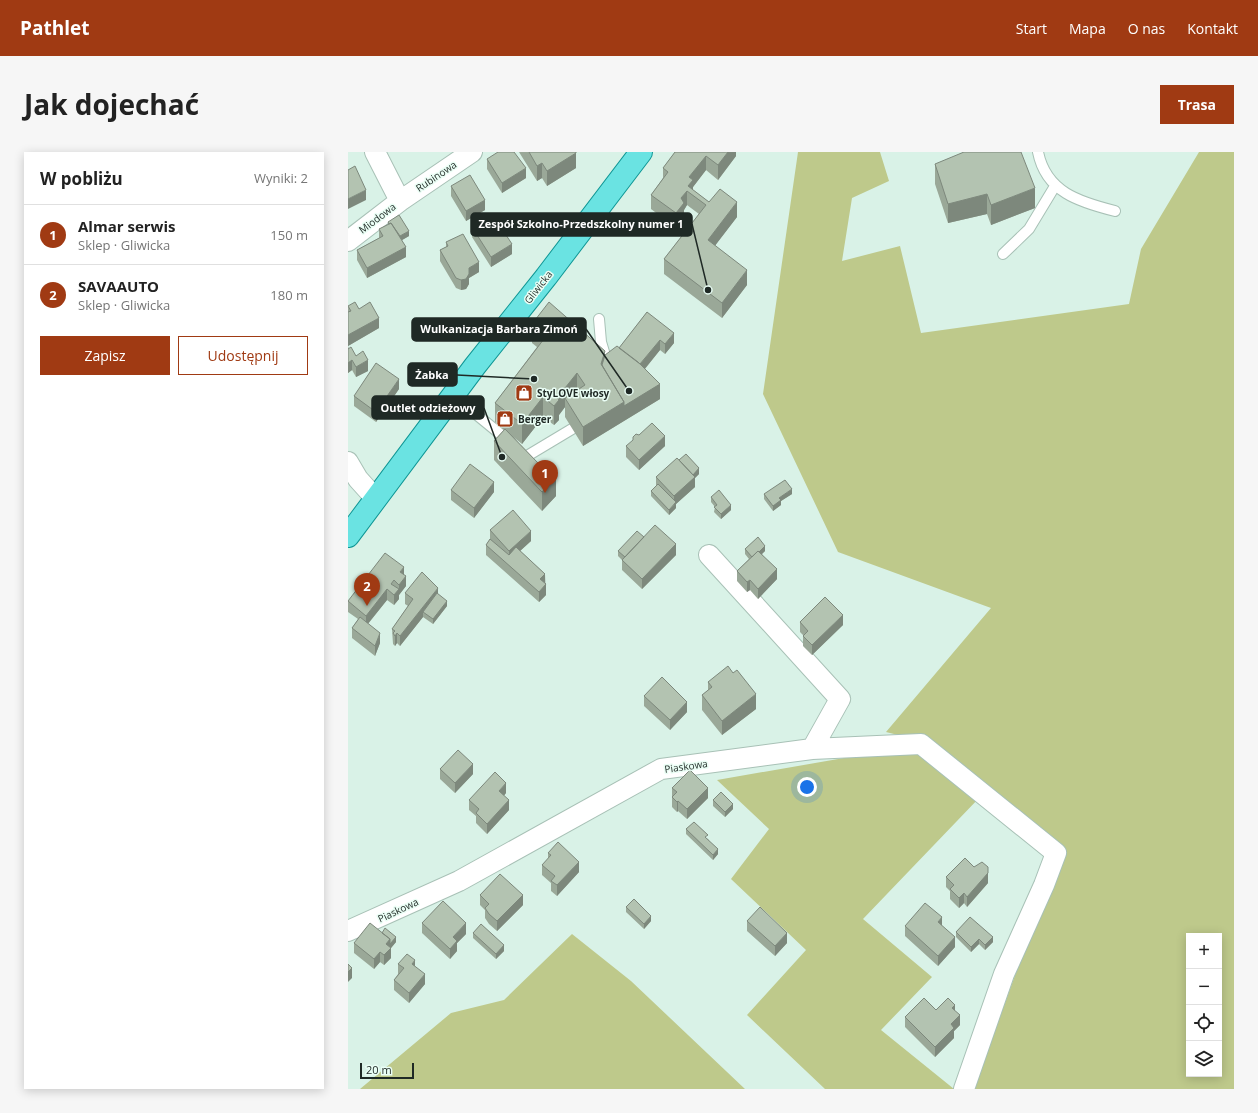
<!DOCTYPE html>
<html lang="pl">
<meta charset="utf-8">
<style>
:root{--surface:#fff;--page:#f6f6f6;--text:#222;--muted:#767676;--line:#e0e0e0;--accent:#a03a13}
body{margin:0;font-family:"Open Sans",sans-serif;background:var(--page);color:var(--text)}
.controls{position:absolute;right:12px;bottom:12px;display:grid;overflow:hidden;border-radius:0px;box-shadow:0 2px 10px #0003}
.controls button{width:36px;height:36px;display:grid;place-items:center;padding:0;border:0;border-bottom:1px solid var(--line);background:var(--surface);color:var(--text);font:20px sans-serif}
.scale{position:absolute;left:12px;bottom:10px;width:54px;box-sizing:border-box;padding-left:4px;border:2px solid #1f2925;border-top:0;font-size:11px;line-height:14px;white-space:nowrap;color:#1f2925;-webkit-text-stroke:3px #eafef5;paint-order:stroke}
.you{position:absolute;left:459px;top:635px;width:14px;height:14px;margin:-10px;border:3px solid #fff;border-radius:50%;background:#1a73e8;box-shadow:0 0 0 6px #1a73e833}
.badge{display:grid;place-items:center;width:26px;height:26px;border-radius:50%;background:var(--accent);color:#fff;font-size:13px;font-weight:700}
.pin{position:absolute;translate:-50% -33px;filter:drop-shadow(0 1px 2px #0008)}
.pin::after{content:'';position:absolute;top:21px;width:14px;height:12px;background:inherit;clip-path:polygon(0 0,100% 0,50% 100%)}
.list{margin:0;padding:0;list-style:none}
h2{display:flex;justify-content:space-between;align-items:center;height:52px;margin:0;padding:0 16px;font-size:17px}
h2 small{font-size:13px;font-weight:400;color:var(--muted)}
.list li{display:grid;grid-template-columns:26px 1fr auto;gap:12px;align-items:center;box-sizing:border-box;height:60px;padding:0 16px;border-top:1px solid var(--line)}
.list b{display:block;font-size:15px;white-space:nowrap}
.list p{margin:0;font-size:13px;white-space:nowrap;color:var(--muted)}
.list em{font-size:13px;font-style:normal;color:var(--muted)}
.actions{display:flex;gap:8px;padding:12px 16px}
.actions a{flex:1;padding:9px 0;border:1px solid var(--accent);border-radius:0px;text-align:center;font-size:14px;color:var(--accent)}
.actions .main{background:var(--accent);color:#fff}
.icon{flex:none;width:22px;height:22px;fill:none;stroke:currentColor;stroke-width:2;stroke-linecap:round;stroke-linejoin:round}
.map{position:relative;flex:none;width:886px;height:937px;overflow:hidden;border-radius:0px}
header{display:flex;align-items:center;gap:24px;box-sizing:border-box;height:56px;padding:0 20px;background:var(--accent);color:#fff}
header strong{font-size:19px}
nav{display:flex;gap:22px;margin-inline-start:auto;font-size:14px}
.intro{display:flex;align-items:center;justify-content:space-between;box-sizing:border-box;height:96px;padding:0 24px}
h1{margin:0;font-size:28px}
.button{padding:10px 18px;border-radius:0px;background:var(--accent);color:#fff;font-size:14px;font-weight:700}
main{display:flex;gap:24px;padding:0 24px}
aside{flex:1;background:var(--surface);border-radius:0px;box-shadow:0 2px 10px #0003}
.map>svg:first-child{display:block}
.green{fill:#bec98b;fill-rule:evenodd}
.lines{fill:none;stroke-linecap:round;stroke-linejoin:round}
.service-casing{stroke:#a8c1b6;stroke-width:12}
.minor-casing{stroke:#a8c1b6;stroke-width:22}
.primary-casing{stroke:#0f9694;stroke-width:24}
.service{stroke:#fff;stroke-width:10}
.minor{stroke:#fff;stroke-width:20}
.primary{stroke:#6ae3e2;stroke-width:22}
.wall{fill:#9aa898}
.shaded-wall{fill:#7d887c}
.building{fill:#b3c3b1;stroke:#7d887c}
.labels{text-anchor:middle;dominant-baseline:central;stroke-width:3;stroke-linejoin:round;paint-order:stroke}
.street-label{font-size:10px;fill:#1f2925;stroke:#eafef5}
.poi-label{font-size:10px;font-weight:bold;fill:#1f2925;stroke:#eafef5;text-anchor:start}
.leader{fill:none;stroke:#1f2925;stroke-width:1.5}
.callout-dot{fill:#1f2925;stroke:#eafef5;stroke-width:1.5}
.callout{fill:#1f2925;stroke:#1f2925;stroke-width:1.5}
.callout-label{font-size:11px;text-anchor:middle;font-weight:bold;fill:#fff}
</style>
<header>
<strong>Pathlet</strong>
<nav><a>Start</a><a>Mapa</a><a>O nas</a><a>Kontakt</a></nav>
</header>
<div class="intro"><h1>Jak dojechać</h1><a class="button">Trasa</a></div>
<main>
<aside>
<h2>W pobliżu<small>Wyniki: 2</small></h2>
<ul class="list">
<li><span class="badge">1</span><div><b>Almar serwis</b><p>Sklep · Gliwicka</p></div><em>150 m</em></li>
<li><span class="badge">2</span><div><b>SAVAAUTO</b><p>Sklep · Gliwicka</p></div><em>180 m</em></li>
</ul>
<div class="actions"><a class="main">Zapisz</a><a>Udostępnij</a></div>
</aside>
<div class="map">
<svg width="886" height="937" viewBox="0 0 886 937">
<rect width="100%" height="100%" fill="#d9f2e7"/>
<path class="green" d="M450 0H532L541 29 504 46 494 109 552 94 573 181 781 152 793 97 851 0H886V937H626L714 693 586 592 538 580 643 456 490 400 415 242ZM841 784H871V922H841Z
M519 602 575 603 632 645 515 767 584 825 533 878 606 937H477L399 863 458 798 383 727 421 677 369 628Z
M224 782 283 829 397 937H12L103 861 156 848Z"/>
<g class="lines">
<g class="service-casing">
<path id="service" d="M690 0C698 40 731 50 767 59
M655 102 681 77 707 34
M251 167 253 190 259 210
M123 258 162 290
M179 304 224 277"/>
</g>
<g class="minor-casing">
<path id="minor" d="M52 49 124 0
M0 89 52 49 27 0
M0 310 10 327 28 347
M464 597 573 592 708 701 696 733 656 822 616 937
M0 779 111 729 313 617 464 597 492 547 361 403"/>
</g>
<g class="primary-casing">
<path id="primary" d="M0 384 127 214 198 125 293 0"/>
</g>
<use href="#service" class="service"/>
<use href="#minor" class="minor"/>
<use href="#primary" class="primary"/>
</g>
<path class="wall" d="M171 0H228V16L199 34 194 26 189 29Z
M327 0H388V4L370 28 358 18 345 35V38L361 50 389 65 367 93 399 133 374 166 316 122V107L351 62 339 53 336 58V66L328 76 303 57V43L315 26V16Z
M139 7 178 26 154 41 139 17Z
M587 12 687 56 643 73 639 62 600 71 587 32Z
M103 34 137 58 118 69 103 44Z
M40 70 61 84 54 88 58 105 19 126 9 108V98L31 86V77L40 73Z
M124 75 164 102 143 115 124 85Z
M98 90 131 120 121 126V132L118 137 113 138 108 136 92 109V98L98 95Z
M0 154 31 176 0 194Z
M299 160 326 191 317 202 312 198 297 217 312 247 235 294 217 265V255L211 263V268L206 273 195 265 174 292 164 284 191 312 208 344 194 359 146 308V289L156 278 147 270V251L189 195 184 191V172L257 203 271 196Z
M0 194 1 197 20 219 8 225 4 218 0 221Z
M51 237 28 270 6 254V244Z
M278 294H317L291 318 278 305Z
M331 308 351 322 347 326V335L328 352V356L321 363 303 344V339L308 334V325Z
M103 338 146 340 126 366 103 348Z
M416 342H444L433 349V353L425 359 416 347Z
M363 345 383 358 373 367 366 360 367 355 363 350Z
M142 378 183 389 172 399 197 422 198 443 191 450 138 403V393L142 387Z
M397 397 417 399 414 402 429 427 410 447 402 438 399 440 389 429V419L401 407 397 402Z
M270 399 328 403 294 437 274 418V408L270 404Z
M56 423 58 434 51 443V442V447L46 453 39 448 20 472 32 491 27 504 4 486V476L10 467 0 460V449Z
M57 441 90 442 99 454 85 472 75 465 52 494 49 491 47 494 45 492 44 477 60 454 57 452Z
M452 470 495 473 464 503 455 494V483L452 480Z
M385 521 408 557 374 583 354 558V543L360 538V530Z
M296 544 339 560 322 578 296 554Z
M92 617 125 622 107 641 92 627Z
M324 636 360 646 339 667 330 659 329 660 324 655Z
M158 641 156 644 161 658 139 682 128 671V664L121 658V648Z
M365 648 385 657 377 665 365 654Z
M338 677 360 687 370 702 365 708 338 682Z
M200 701 231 720 209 744 203 739V731L194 723V713L200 707Z
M598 725H640V731L619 755 616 751 611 756 602 747V739L598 735Z
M132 743 175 753 149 779 141 772 137 766V758L132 753Z
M278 755 303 769 296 777 278 760Z
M399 769 439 791 427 804 399 779Z
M74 771 118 782 109 791V799L102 807 74 781Z
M557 774H594L607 795 590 814 557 784Z
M608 780 645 790 637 798 631 792 623 800 608 785Z
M34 781 48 790 43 796V806L36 813 32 810 26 817 6 801V791Z
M125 781 156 799 148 807 125 786Z
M50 812 67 814 77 832 61 851 46 838V828L50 822Z
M588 858 607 859 612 873 606 879V886L587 905 557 875V865Z"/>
<path class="shaded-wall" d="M380 0H388V4L370 28V13Z
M228 1V16L199 34V19Z
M358 4V18L345 35V43L340 34 341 25Z
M194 11V26L189 29V14Z
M178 16V26L154 41V31Z
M687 36V56L643 73V53Z
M18 38V48L0 57V47Z
M339 39V53L336 58V66L328 76V61L333 46Z
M639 42V62L600 71V52Z
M137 48V58L118 69V59Z
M389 50V65L360 103V88Z
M61 79V84L49 91V86Z
M164 92V102L143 115V105Z
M58 95V105L19 126V116Z
M131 110V120L121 126V132L118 137 113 138V128L121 116Z
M399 118V133L374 166V151Z
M31 166V176L0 194V183Z
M326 181V191L317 202V192Z
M312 188V198L290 225V215Z
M257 199V218L253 212Z
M4 208V218L0 221V211Z
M20 208V219L8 225V215Z
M229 221V241L217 246V255L211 263V268L206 273V254L209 246Z
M51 227V237L28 270V260Z
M312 232V247L235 294V275L276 250Z
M195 245V265L174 292V272Z
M317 284V294L291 318V308Z
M351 316V322L347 326V335L328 352V356L321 363V358L326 353V344L342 325Z
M208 325V344L194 359V340Z
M146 330V340L126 366V356Z
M444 337V342L433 349V353L425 359V354L431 346Z
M383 353V358L373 367V362Z
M183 379V389L161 409V399Z
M328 392V403L294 437V427Z
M417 394V399L404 411V405Z
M56 415V425L52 420Z
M429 417V427L410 447V437Z
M197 422V432L192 427Z
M58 424V434L51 443V433Z
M402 428V438L399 440V430Z
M198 432V443L191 450V440Z
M90 436V446L75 460V465L52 494V484Z
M39 437V448L18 474V464Z
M51 437V447L46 453V443Z
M99 449V454L85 472V467Z
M495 463V473L464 503V493Z
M32 481V491L27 504V494Z
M49 481V491L47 494V484Z
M408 542V557L374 583V569Z
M339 550V560L322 578V568Z
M125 612V622L107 641V631Z
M158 631V641L151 649V639Z
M360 636V646L339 667V657Z
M161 648V658L139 682V672Z
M330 649V659L329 660V650Z
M385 652V657L377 665V660Z
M370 697V702L365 708V703Z
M231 710V720L209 744V733Z
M640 715V731L619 755V745Z
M616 741V751L611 756V746Z
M175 743V753L149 779V769Z
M303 764V769L296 777V772Z
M594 765V775L590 770Z
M118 771V782L109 791V799L102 807V797L105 785Z
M439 781V791L427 804V794Z
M48 785V790L43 796V806L36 813V803L38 792 42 787Z
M607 785V795L590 814V804Z
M645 785V790L637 798V793Z
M631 787V792L623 800V795Z
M156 793V799L148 807V802Z
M32 800V810L26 817V807Z
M67 808V818L64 812Z
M4 816V826L0 830V820Z
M77 822V832L61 851V841Z
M607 853V863L604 856Z
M612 863V873L606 879V886L587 905V895L603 872Z"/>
<path class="building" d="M150 0H166L178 16 154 31 139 7Z
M181 0H228V1L199 19 194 11 189 14Z
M327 0H380L370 13 358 4 341 25 345 28 340 34 361 50 372 37 389 50 360 88 399 118 374 151 316 107 358 53 339 39 333 46 336 51 328 61 303 43 320 20 315 16Z
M616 0H673L687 36 643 53 639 42 600 52 587 12Z
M7 14 18 38 0 47V18Z
M122 23 137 48 118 59 103 34Z
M144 62 164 92 143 105 124 75Z
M51 63 61 79 52 84 43 71 41 72 40 70Z
M43 71 58 95 19 116 9 98 35 84 31 77Z
M115 82 131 110 121 116V122L118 127 113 128 108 126 92 98 100 94 98 90Z
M7 150 11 157 22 150 31 166 0 183V160L3 159 0 154Z
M201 150 257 199 253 212 276 250 235 275 217 246 237 233 229 221 209 246 211 248 206 254 195 245 174 272 147 251 199 183 184 172Z
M299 160 326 181 317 192 312 188 292 212 271 196Z
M269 194 290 210 312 232 276 254V250L254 213 257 203Z
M3 195 8 204 15 199 20 208 8 215 4 208 0 211V197Z
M28 211 51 227 28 260 6 244Z
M304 271 317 284 291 308 278 294 285 288V285L288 282 291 283Z
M157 277 191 312 193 310 208 325 194 340 146 289Z
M338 302 351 316 345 323 331 308Z
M329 306 347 325 326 344 308 325Z
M122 312 146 330 126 356 103 338Z
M437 328 444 337 431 346 433 348 425 354 416 342Z
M310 332 328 350 321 358 303 339Z
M371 338 383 353 373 362 366 355 369 353 363 345Z
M165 358 183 379 161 399 142 378Z
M307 373 328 392 294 427 274 408Z
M289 379 296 385 277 405 270 399Z
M410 385 417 394 411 400 410 399 404 405 397 397Z
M142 387 161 403 168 395 197 422 192 427 198 432 191 440 138 393Z
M410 399 429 417 410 437 402 428 399 430 389 419Z
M37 401 56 415 52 420 58 424 51 433 46 428 43 432 51 437 46 443 39 437 18 464 0 449Z
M74 420 90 436 52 484 49 481 47 484 45 481 47 479 44 477 65 447 57 441Z
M89 441 99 449 85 467 75 460Z
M477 445 495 463 464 493 455 484 460 479 452 470Z
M12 465 32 481 27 494 4 476Z
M380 514 385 521 389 518 408 542 374 569 354 543 364 535 360 530Z
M314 525 339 550 322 568 296 544Z
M110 598 125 612 107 631 92 617Z
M342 618 360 636 339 657 330 649 329 650 324 645 329 640 324 636Z
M147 620 158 631 151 639 161 648 139 672 128 661 131 657 121 648Z
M373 640 385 652 377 660 365 648Z
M346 670 360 683 357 685 370 697 365 703 338 677Z
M210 690 231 710 209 733 203 729 207 724 194 713 203 703 200 701Z
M617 706 626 715 634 710 640 715V721L619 745 616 741 611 746 602 737 606 733 598 725Z
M152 722 175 743 149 769 141 762 137 756 141 752 132 743Z
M286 747 303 764 296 772 278 755Z
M95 749 118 771 105 785 109 789 102 797 74 771Z
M577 751 594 765 590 770 607 785 590 804 557 774Z
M412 755 439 781 427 794 399 769Z
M622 765 645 785 637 793 631 787 623 795 608 780Z
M22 771 42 787 38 792 43 796 36 803 32 800 26 807 6 791Z
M133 772 156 793 148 802 125 781Z
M37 776 48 785 42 792V787L34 781Z
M59 802 67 808 64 812 77 822 61 841 46 828 56 816 50 812Z
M0 812 4 816 0 820Z
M576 846 588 858 600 846 607 853 604 856 612 863 603 872 606 876 587 895 557 865Z"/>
<defs>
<g id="shop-square" transform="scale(0.9)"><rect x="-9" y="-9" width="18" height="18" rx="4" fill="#a03a13" stroke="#eafef5"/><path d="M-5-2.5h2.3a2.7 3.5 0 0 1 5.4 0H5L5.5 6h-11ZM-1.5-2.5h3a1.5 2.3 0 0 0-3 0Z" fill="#fff"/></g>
</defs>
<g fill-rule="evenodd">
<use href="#shop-square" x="176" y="241"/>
<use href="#shop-square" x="157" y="267"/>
</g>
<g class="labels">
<g class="street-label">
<text transform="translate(88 24) rotate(-34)">Rubinowa</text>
<text transform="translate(29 66) rotate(-37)">Miodowa</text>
<text transform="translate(190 135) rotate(-52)">Gliwicka</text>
<text transform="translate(338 614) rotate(-8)">Piaskowa</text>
<text transform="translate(50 758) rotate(-25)">Piaskowa</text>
</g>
<g class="poi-label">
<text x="189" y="241">StyLOVE włosy</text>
<text x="170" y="267">Berger</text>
</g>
</g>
<path class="leader" d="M360 138L344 72M281 239L238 177M186 227L109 223M154 305L136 256"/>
<g class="callout-dot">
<circle cx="360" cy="138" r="4"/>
<circle cx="281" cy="239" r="4"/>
<circle cx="186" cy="227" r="4"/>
<circle cx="154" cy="305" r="4"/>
</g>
<g class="callout">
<rect x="123" y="61" width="221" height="23" rx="4"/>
<rect x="64" y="166" width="174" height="23" rx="4"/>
<rect x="60" y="211" width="49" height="23" rx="4"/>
<rect x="24" y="244" width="112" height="23" rx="4"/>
</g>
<g class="callout-label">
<text x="233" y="76">Zespół Szkolno-Przedszkolny numer 1</text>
<text x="151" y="181">Wulkanizacja Barbara Zimoń</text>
<text x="84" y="227">Żabka</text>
<text x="80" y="260">Outlet odzieżowy</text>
</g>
</svg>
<div class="controls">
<button>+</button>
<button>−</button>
<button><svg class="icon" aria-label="locate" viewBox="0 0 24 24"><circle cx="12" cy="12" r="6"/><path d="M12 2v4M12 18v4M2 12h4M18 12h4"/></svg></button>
<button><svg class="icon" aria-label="layers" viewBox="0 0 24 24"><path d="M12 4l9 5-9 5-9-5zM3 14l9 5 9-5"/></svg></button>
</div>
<div class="scale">20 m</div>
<div class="you"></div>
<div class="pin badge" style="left:197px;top:341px">1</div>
<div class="pin badge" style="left:19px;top:454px">2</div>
</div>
</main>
